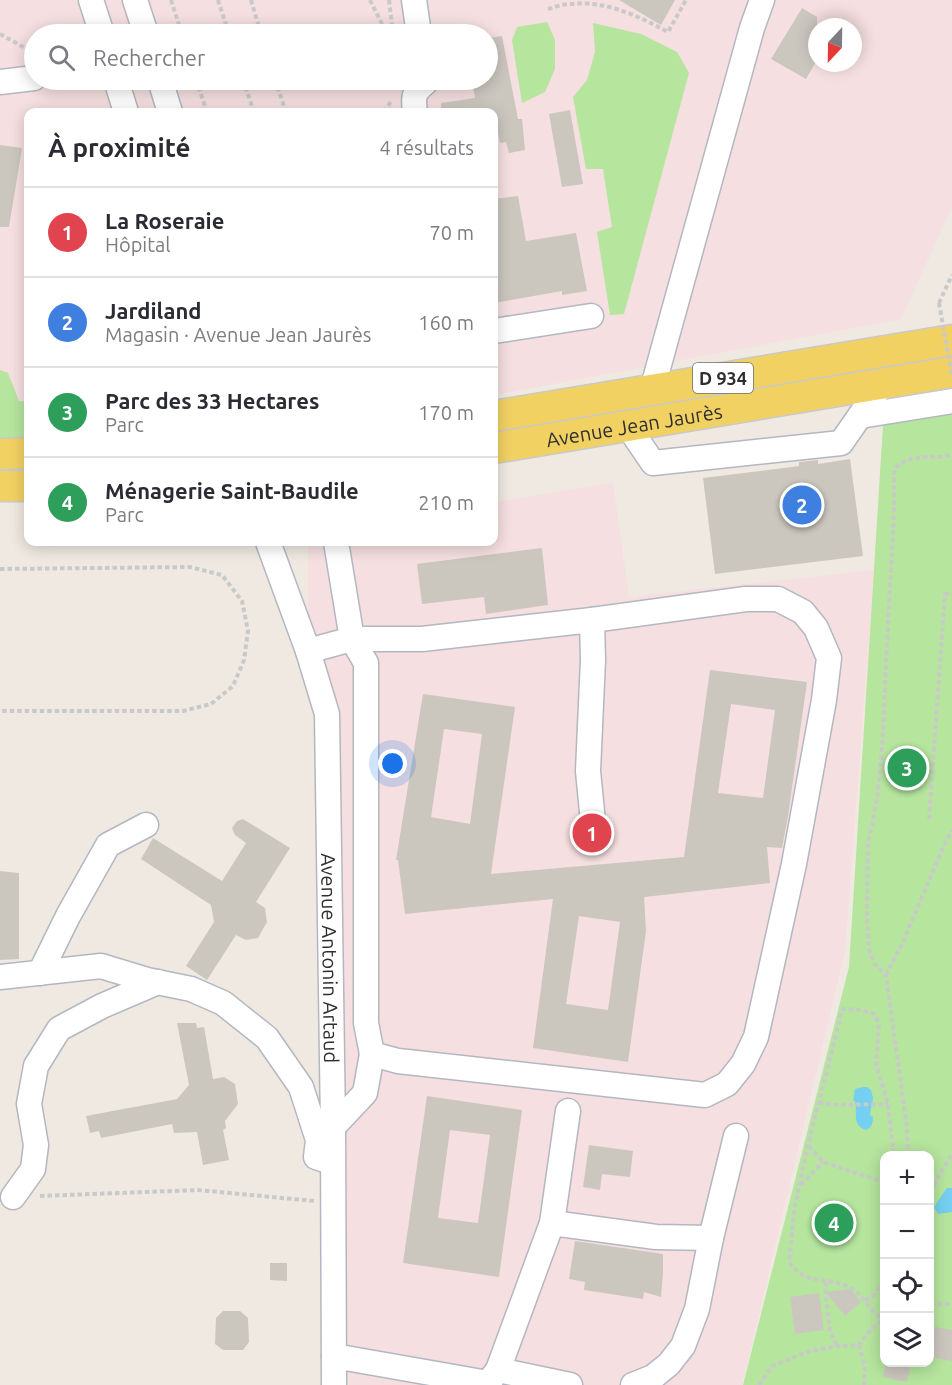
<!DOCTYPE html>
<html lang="fr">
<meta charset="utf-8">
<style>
:root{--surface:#fff;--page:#f7f7f7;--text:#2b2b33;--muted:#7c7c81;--line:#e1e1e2;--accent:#4264fb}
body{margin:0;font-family:Ubuntu,sans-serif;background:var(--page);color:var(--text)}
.controls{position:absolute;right:18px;bottom:18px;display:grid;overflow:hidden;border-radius:12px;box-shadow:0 3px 15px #0003}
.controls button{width:54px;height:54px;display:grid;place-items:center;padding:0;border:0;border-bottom:2px solid var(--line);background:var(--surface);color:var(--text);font:30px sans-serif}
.compass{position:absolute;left:808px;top:18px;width:54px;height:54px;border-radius:50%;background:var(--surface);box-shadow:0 3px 15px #0003;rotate:202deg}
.you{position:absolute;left:393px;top:764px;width:21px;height:21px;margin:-15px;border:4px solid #fff;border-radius:50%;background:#1a73e8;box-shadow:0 0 0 9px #1a73e833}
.badge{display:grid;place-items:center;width:39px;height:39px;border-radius:50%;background:var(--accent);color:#fff;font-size:20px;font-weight:700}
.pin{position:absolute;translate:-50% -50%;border:3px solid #fff;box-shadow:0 2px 6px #0006}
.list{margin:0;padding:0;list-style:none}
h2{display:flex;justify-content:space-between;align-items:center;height:78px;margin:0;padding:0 24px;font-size:26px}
h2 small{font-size:20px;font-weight:400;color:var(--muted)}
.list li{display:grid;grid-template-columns:39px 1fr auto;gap:18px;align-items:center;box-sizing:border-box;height:90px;padding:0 24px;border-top:2px solid var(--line)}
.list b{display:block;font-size:22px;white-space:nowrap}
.list p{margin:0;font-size:20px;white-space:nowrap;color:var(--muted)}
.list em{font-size:20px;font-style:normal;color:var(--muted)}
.icon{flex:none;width:33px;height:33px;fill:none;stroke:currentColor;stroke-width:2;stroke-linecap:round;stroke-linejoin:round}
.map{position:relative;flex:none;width:952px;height:1385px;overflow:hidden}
.search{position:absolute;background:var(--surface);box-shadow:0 3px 15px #0003;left:24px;top:24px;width:474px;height:66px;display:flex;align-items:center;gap:15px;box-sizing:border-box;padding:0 21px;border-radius:33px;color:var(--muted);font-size:22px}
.panel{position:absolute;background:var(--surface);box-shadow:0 3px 15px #0003;left:24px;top:108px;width:474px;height:438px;border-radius:12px}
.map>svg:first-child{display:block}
.medical{fill:#f5dfe0;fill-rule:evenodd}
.green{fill:#b6e59e;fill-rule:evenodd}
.water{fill:#75cff0}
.building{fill:#cbc7bf;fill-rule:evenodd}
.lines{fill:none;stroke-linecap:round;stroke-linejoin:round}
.minor-casing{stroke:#b4b7c1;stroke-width:27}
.major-casing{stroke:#c9c9c9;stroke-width:33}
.path{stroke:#c9c9c9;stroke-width:4;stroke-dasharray:4.5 3;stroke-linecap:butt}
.minor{stroke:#fff;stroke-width:24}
.major{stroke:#f2d163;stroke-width:30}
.path-bridge{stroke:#c9c9c9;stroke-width:4;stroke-dasharray:4.5 3;stroke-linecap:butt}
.labels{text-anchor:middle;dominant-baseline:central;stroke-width:6;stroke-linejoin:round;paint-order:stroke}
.shield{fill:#fff;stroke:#6d6d6d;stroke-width:1.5}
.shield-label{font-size:18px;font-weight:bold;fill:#2e2e2e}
.street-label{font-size:20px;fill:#2e2e2e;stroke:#fff}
</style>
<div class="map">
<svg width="952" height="1385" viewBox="0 0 952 1385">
<rect width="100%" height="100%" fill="#efe9e1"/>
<path class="medical" d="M0 0H952V207L901 319 494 395V112H28V438L0 439ZM817 27H853V63H817ZM34 34H488V80H34Z
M613 483 629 597 874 570 845 951 742 1385H349L327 714 308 651V542H494V502Z"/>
<path class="green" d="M547 22 555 40V69L545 92 522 103 512 40 517 27Z
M593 23 641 34 677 52 689 73 624 314 610 315 597 232 612 227 603 169H586L573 97 587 80 595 52Z
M0 370 8 373 19 401 28 402V438L0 439Z
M952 404V1385H743L849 967 884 410ZM884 1156H930V1362H884Z"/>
<path class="water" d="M863 1087H867L871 1090 873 1098 870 1114 872 1117 873 1116C873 1122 872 1128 866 1130 851 1125 858 1113 855 1101H853L855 1089Z
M947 1188H952V1212L938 1214 934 1207Z"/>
<path class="building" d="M619 0H675L661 25Z
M802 8 817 17V60L806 79 771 59Z
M502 36 518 119H522L525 150 509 153 506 142 500 143 494 112H441V103L475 98 472 80H488V38Z
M570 110 583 184 562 187 549 114Z
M0 145 22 148 9 227H0Z
M518 196 526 241 576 233 587 291 562 295V291L494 303V199Z
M850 459 863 556 715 574 703 478 799 466V462L818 460V464Z
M542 548 548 605 486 614 484 597 422 604 417 564Z
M710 670 807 682 788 816 782 848 767 847 770 883 644 897 646 931 628 1062 533 1048 553 899 405 914 398 860H396L423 694 515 707 491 874 684 857ZM731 704 775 710 763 798 718 793ZM444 729 482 734 470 824 431 817ZM579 916 620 922 608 1010 566 1004Z
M243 819 290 848 256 902 265 908 267 922 258 938 246 940 236 935 207 980 186 966 214 922 211 905 141 859 153 838 222 881 246 843 235 835 232 828 237 821Z
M0 871 19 873V959L0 960Z
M177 1023H196L197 1028 204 1027 213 1079 224 1077 235 1084 238 1104 225 1121 226 1128 223 1130 229 1160 203 1165 197 1132 174 1133 172 1124 101 1138 99 1131 90 1133 86 1116 177 1099 189 1085Z
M427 1096 522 1110 499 1277 403 1263ZM450 1130 490 1135 478 1223 438 1218Z
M589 1145 633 1151 630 1177 602 1174 600 1190 583 1187Z
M575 1241 663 1254V1273L661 1297 644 1292 643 1299 584 1290 585 1282 569 1279Z
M270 1263H287V1281L270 1280Z
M850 1289 861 1302 845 1316 825 1292Z
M819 1293 824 1330 795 1334 790 1297Z
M223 1311H240L248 1318 249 1342 243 1350H223L215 1344 216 1318Z
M930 1326 952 1330V1361L930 1357Z
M886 1362H911L907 1382 883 1377Z"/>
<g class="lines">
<g class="minor-casing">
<g id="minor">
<path d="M91 0 102 34"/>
<path d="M135 0 146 34"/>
<path d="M414 0 419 34"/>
<path d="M116 80 126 112"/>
<path d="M160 80 170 112"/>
<path d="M0 82 34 78"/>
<path d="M415 112C413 97 413 93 425 83L424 80"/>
<path d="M494 331 591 316"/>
<path d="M652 390 752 28 762 0"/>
<path d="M860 416 952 401"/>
<path d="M627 425 653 463 841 443 882 384"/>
<path id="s1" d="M268 542 308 651 327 714 333 1127 334 1385"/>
<path d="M592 620 593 660 588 771 594 832"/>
<path d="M308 651 352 639H422L592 620 746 599H778L803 612 816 628 829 658 824 700 794 864 756 1037 743 1064 727 1084 705 1095 398 1061 372 1054 366 1023V663L352 639 336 542"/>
<path d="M40 973 68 916 108 845 146 825"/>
<path d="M0 977 101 966 147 980 191 989 223 1003 267 1038 301 1087 318 1140 316 1157 325 1160"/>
<path d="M333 1127 365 1093 372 1054"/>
<path d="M13 1197 33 1169 36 1145 29 1104 36 1066 59 1029 102 1006 158 982"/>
<path d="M552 1223 656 1237 711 1238"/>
<path d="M334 1356 488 1383"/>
<path d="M498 1370 570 1385"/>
<path d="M488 1385V1383L498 1370 552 1223 568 1111"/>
<path d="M633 1385 653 1377 669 1364 683 1346 697 1309 711 1238 736 1136"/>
</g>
</g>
<g class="major-casing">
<g id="major">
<path d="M494 416 952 340"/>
<path id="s2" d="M494 448 952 372"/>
<path d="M0 454 28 453"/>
<path d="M0 486H28"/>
</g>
</g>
<path class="path" d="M171 0 182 34
M218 0 229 34
M251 0 261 34
M370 0 387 34
M389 0 393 34
M548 9C555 7 563 4 571 4 606 0 638 16 668 32L686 0
M0 34 25 48 34 55
M196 80 207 112
M243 80 254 112
M275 80 286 112
M384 112 392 100
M939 303 952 275
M0 569 190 567 222 575 242 601 248 631 244 660 233 686 211 704 183 711H0
M929 819 945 594H952
M886 975 902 944 945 843 952 830
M819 1102 833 1105 888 1104
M809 1146 823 1162 884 1182
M908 1156 907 1128 886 975 875 964 869 950 867 918 868 842 872 826 878 792 883 736 886 662 894 513V474L896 467 906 460 923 457H943L952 454
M801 1185 823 1162
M930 1192 952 1154
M40 1196 198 1190 314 1201
M826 1282 825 1287 830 1331 837 1346
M865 1300 873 1296 884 1281
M930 1304H952
M884 1315 882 1319C878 1315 872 1311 869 1306 864 1300 859 1293 852 1289 831 1275 804 1288 789 1261 792 1241 792 1221 796 1201 808 1138 827 1076 841 1013L843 1009 861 1010 874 1014 879 1023 876 1064 888 1104 894 1156
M859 1345 865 1366 864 1385
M759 1385 772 1366 807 1352 837 1346 859 1345 871 1329 884 1319"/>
<use href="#minor" class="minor"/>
<use href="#major" class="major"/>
<path class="path-bridge" d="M939 303 952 376"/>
</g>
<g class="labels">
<rect class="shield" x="693" y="363" width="60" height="30" rx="4.5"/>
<g class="shield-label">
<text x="723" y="378">D 934</text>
</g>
<g class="street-label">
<text stroke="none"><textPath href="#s2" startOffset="142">Avenue Jean Jaurès</textPath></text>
<text stroke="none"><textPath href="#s1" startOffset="426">Avenue Antonin Artaud</textPath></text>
</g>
</g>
</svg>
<div class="controls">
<button>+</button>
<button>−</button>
<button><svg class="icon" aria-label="locate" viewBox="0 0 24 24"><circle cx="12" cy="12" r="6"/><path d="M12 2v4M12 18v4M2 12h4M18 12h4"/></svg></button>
<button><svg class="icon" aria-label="layers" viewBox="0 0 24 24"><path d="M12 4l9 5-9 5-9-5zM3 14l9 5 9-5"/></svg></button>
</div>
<svg class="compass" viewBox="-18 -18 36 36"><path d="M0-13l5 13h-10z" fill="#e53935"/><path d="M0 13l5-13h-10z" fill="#7c7c81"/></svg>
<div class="you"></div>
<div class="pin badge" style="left:592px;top:833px;background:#e0444e">1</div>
<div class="pin badge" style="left:802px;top:505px;background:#3f7fe0">2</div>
<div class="pin badge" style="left:907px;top:768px;background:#2e9e5b">3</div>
<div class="pin badge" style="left:834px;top:1223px;background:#2e9e5b">4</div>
<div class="search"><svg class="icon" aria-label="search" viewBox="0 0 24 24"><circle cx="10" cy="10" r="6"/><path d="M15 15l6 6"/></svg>Rechercher</div>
<section class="panel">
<h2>À proximité<small>4 résultats</small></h2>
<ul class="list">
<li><span class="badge" style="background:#e0444e">1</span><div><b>La Roseraie</b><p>Hôpital</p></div><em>70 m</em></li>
<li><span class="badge" style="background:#3f7fe0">2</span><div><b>Jardiland</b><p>Magasin · Avenue Jean Jaurès</p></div><em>160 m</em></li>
<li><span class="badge" style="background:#2e9e5b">3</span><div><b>Parc des 33 Hectares</b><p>Parc</p></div><em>170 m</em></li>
<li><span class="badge" style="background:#2e9e5b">4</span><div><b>Ménagerie Saint-Baudile</b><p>Parc</p></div><em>210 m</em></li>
</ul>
</section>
</div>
